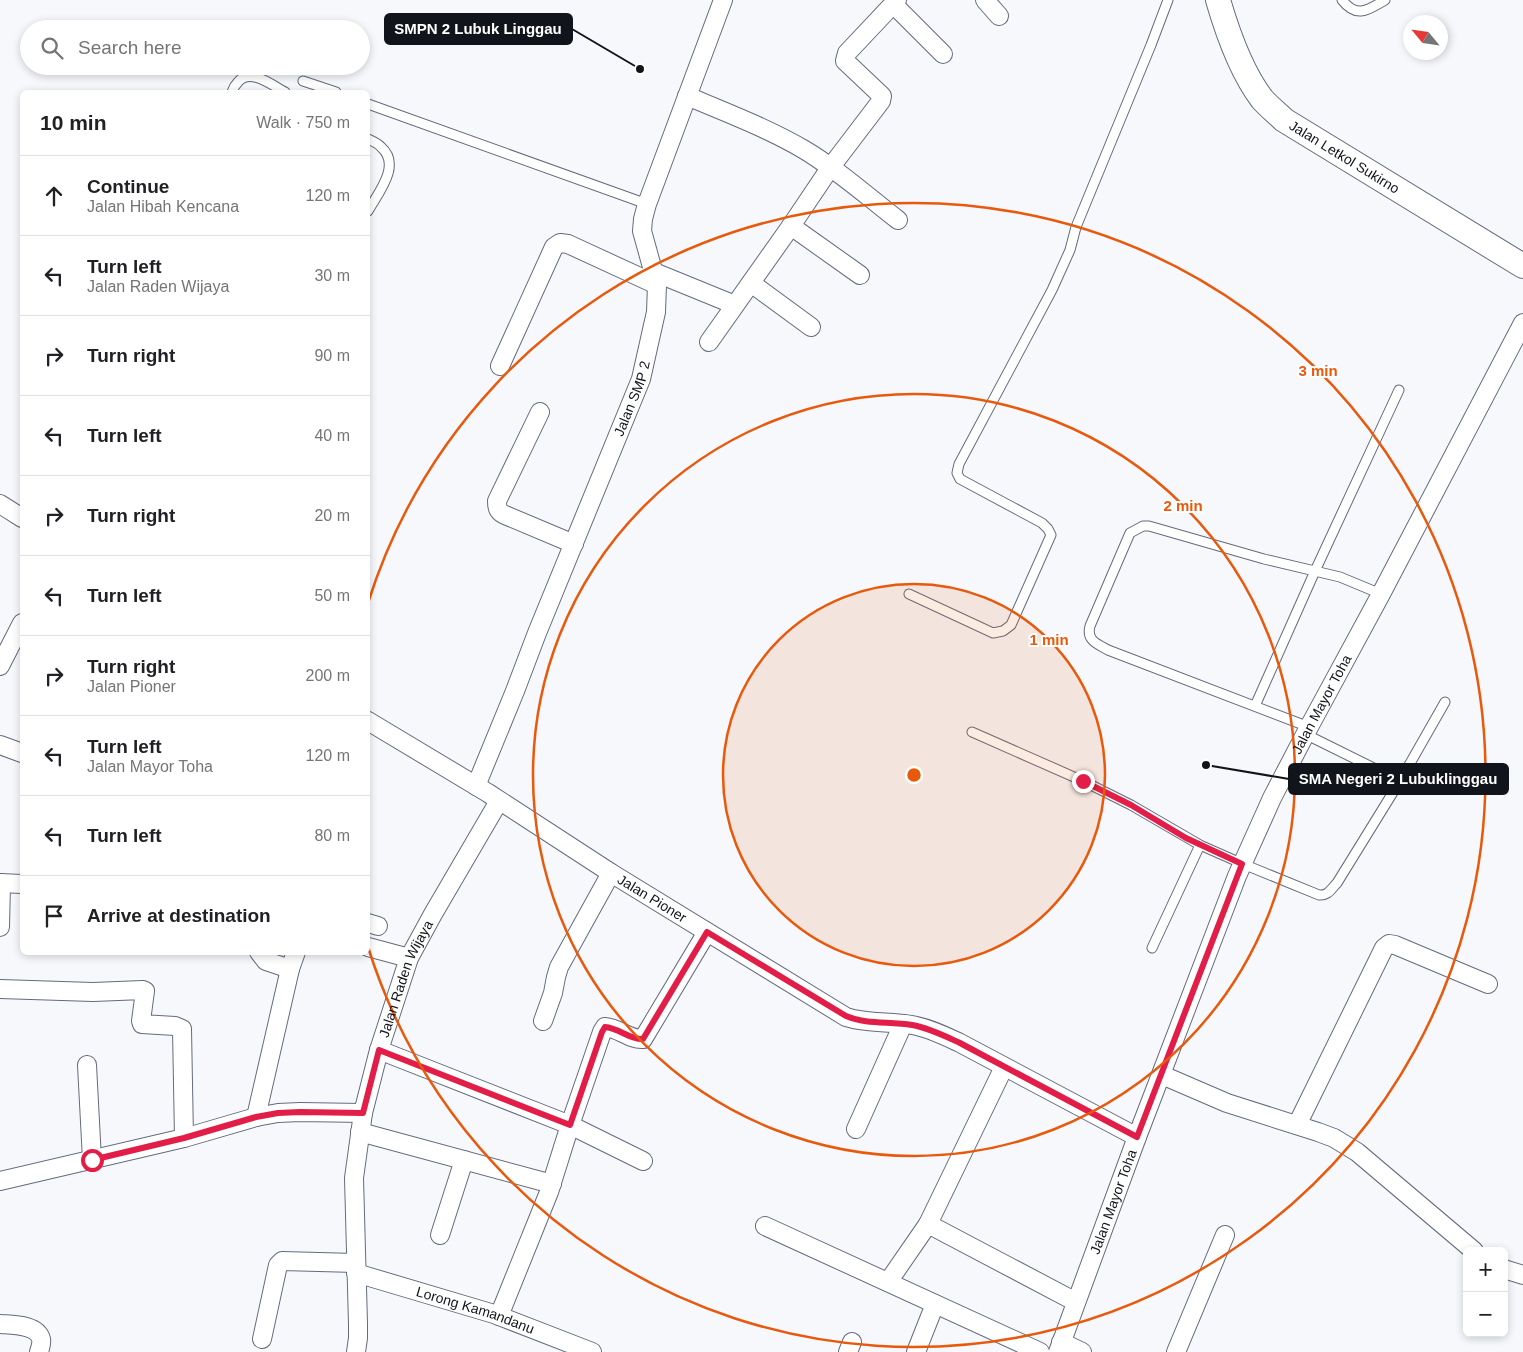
<!DOCTYPE html>
<meta charset="utf-8">
<style>
:root{--surface:#fff;--page:#f6f6f6;--text:#202124;--muted:#757577;--line:#e0e0e0}
body{margin:0;font-family:Arial,sans-serif;background:var(--page);color:var(--text)}
.controls{position:absolute;right:15px;bottom:15px;display:grid;overflow:hidden;border-radius:8px;box-shadow:0 2px 8px #0003}
.controls button{width:45px;height:45px;display:grid;place-items:center;padding:0;border:0;border-bottom:1px solid var(--line);background:var(--surface);color:var(--text);font:25px sans-serif}
.compass{position:absolute;left:1403px;top:15px;width:45px;height:45px;border-radius:50%;background:var(--surface);box-shadow:0 2px 8px #0003;rotate:299deg}
.stop{position:absolute;width:15px;height:15px;margin:-11px;border:4px solid #e11d48;border-radius:50%;background:#fff}
.stop.end{background:#e11d48;border-color:#fff;box-shadow:0 1px 5px #0008}
.list{margin:0;padding:0;list-style:none}
h2{display:flex;justify-content:space-between;align-items:center;height:65px;margin:0;padding:0 20px;font-size:21px}
h2 small{font-size:16px;font-weight:400;color:var(--muted)}
.list li{display:grid;grid-template-columns:32px 1fr auto;gap:15px;align-items:center;box-sizing:border-box;height:80px;padding:0 20px;border-top:1px solid var(--line)}
.list b{display:block;font-size:19px;white-space:nowrap}
.list p{margin:0;font-size:16px;white-space:nowrap;color:var(--muted)}
.list em{font-size:16px;font-style:normal;color:var(--muted)}
.icon{flex:none;width:28px;height:28px;fill:none;stroke:currentColor;stroke-width:2;stroke-linecap:round;stroke-linejoin:round}
.map{position:relative;flex:none;width:1523px;height:1352px;overflow:hidden}
.search{position:absolute;background:var(--surface);box-shadow:0 2px 8px #0003;left:20px;top:20px;width:350px;height:55px;display:flex;align-items:center;gap:12px;box-sizing:border-box;padding:0 18px;border-radius:28px;color:var(--muted);font-size:19px}
.panel{position:absolute;background:var(--surface);box-shadow:0 2px 8px #0003;left:20px;top:90px;width:350px;height:865px;border-radius:8px}
.map>svg:first-child{display:block}
.lines{fill:none;stroke-linecap:round;stroke-linejoin:round}
.lane-casing{stroke:#646b7e;stroke-width:11}
.street-casing{stroke:#646b7e;stroke-width:20}
.secondary-casing{stroke:#646b7e;stroke-width:26}
.lane{stroke:#fff;stroke-width:9}
.street{stroke:#fff;stroke-width:18}
.secondary{stroke:#fff;stroke-width:24}
.route{stroke:#e11d48;stroke-width:6}
.ring{fill:none;stroke:#e8590c;stroke-width:2.5}
.labels{text-anchor:middle;dominant-baseline:central;stroke-width:4;stroke-linejoin:round;paint-order:stroke}
.street-label{font-size:14px;fill:#11141b;stroke:#fff}
.centre{fill:#e8590c;stroke:#fff;stroke-width:2.5}
.ring-label{font-size:15px;text-anchor:middle;font-weight:bold;fill:#e8590c;stroke:#fff;stroke-width:4;stroke-linejoin:round;paint-order:stroke}
.leader{fill:none;stroke:#11141b;stroke-width:2}
.callout-dot{fill:#11141b;stroke:#fff;stroke-width:2}
.callout{fill:#11141b;stroke:#11141b;stroke-width:2}
.callout-label{font-size:15px;text-anchor:middle;font-weight:bold;fill:#fff}
</style>
<div class="map">
<svg width="1523" height="1352" viewBox="0 0 1523 1352">
<rect width="100%" height="100%" fill="#f6f8fc"/>
<g class="lines">
<g class="lane-casing">
<path id="lane" d="M1342 0C1357 19 1368 10 1385 0
M303 81 336 92
M232 92C233 89 235 85 238 82 250 67 273 86 285 92
M368 104 647 204
M368 139C372 141 378 143 381 147 402 165 378 193 368 211
M909 594 993 633 1003 631 1011 625 1051 535 1048 529 1042 523 960 479 957 473 959 464 1052 290 1070 250 1076 227 1151 45 1168 0
M1255 706 1315 571 1399 390
M1309 727 1108 650C1097 644 1086 640 1090 626L1130 533 1143 526H1149L1264 559 1340 577 1381 594
M972 732 1083 781 1131 805 1200 845 1243 864 1319 895C1328 896 1331 889 1337 883L1400 781 1445 702
M1305 734 1400 781
M1152 948 1200 845"/>
</g>
<g class="street-casing">
<g id="street">
<path d="M985 0 999 16"/>
<path d="M894 5 943 54"/>
<path d="M687 96C725 112 767 128 803 149 837 169 867 196 898 220"/>
<path d="M791 226 860 275"/>
<path d="M654 272 735 305"/>
<path d="M751 283 811 327"/>
<path d="M709 342 791 226 830 168 881 101 882 96 845 61 847 53 897 0"/>
<path d="M500 366 554 247 560 243 568 244 657 285"/>
<path d="M540 412 497 501C497 508 498 512 505 515L574 544"/>
<path d="M0 504 22 518"/>
<path d="M0 666 22 623"/>
<path id="s1" d="M368 721 488 793 611 873 846 1017C867 1024 890 1021 912 1025 929 1028 945 1036 960 1043L1137 1137"/>
<path d="M0 745 22 753"/>
<path id="s2" d="M476 786 515 691 537 633 641 379 656 312 657 285 642 231 643 219 647 204 723 0"/>
<path d="M0 883 22 884"/>
<path d="M368 923 378 926"/>
<path d="M0 927 1 883"/>
<path d="M368 947 409 958"/>
<path d="M259 952 266 961 290 969"/>
<path d="M0 989 93 992 143 990 145 991 141 1021 142 1024 175 1026 182 1029 184 1138"/>
<path d="M543 1021 553 993 556 977 559 967 611 873"/>
<path d="M379 1050 570 1125 643 1161"/>
<path d="M87 1065 92 1160"/>
<path d="M1162 1075 1227 1103 1318 1132 1334 1138 1357 1152 1474 1251"/>
<path d="M256 1117 290 969 296 952"/>
<path d="M1297 1125 1384 948 1389 944 1395 945 1488 984"/>
<path d="M856 1129 903 1024"/>
<path d="M360 1132 552 1184"/>
<path d="M0 1181 184 1138 256 1117 278 1113 300 1112 363 1113"/>
<path d="M928 1224 1076 1302"/>
<path d="M765 1226 1040 1352"/>
<path d="M440 1235 464 1160"/>
<path d="M1504 1269 1523 1275"/>
<path id="s3" d="M356 1273 494 1314 592 1352"/>
<path d="M888 1282 928 1224 1004 1067"/>
<path d="M499 1316 549 1192 570 1125 602 1032 605 1027C619 1028 630 1040 643 1039L707 932"/>
<path d="M0 1324C12 1325 37 1324 41 1339 42 1343 40 1349 39 1352"/>
<path d="M262 1339 278 1265 282 1261 356 1263"/>
<path d="M1061 1342 1082 1352"/>
<path id="s4" d="M356 1352 358 1338V1324L354 1178 363 1113 379 1050 409 958 433 914 499 801"/>
<path d="M848 1352 852 1342"/>
<path d="M916 1352 935 1304"/>
<path id="s5" d="M1058 1352 1137 1137 1237 876 1272 798 1309 727 1381 594 1523 323"/>
<path d="M1176 1352 1225 1235"/>
</g>
</g>
<g class="secondary-casing">
<g id="secondary">
<path id="s6" d="M1218 0C1227 31 1242 73 1262 99 1269 107 1277 113 1284 120L1523 266"/>
</g>
</g>
<use href="#lane" class="lane"/>
<use href="#street" class="street"/>
<use href="#secondary" class="secondary"/>
</g>
<g class="lines">
<path class="route" d="M92 1160 184 1138 256 1117 278 1113 300 1112 363 1113 379 1050 570 1125 602 1032 605 1027C619 1028 630 1040 643 1039L707 932 846 1016C867 1025 890 1021 912 1025 929 1028 945 1036 960 1043L1137 1137 1242 864 1186 838 1131 805 1083 781"/>
</g>
<circle cx="914" cy="775" r="191" fill="#e8590c" fill-opacity=".12"/>
<g class="ring">
<circle cx="914" cy="775" r="191"/>
<circle cx="914" cy="775" r="381"/>
<path d="M368 603A572 572 0 1 1 368 947"/>
</g>
<g class="labels">
<g class="street-label">
<text stroke="none"><textPath href="#s6" startOffset="210">Jalan Letkol Sukirno</textPath></text>
<text stroke="none"><textPath href="#s2" startOffset="418">Jalan SMP 2</textPath></text>
<text stroke="none"><textPath href="#s5" startOffset="700">Jalan Mayor Toha</textPath></text>
<text stroke="none"><textPath href="#s1" startOffset="335">Jalan Pioner</textPath></text>
<text stroke="none"><textPath href="#s4" startOffset="381">Jalan Raden Wijaya</textPath></text>
<text stroke="none"><textPath href="#s5" startOffset="160">Jalan Mayor Toha</textPath></text>
<text stroke="none"><textPath href="#s3" startOffset="125">Lorong Kamandanu</textPath></text>
</g>
</g>
<circle cx="914" cy="775" r="8" class="centre"/>
<g class="ring-label">
<text x="1318" y="376">3 min</text>
<text x="1183" y="511">2 min</text>
<text x="1049" y="645">1 min</text>
</g>
<path class="leader" d="M640 69L572 29M1206 765L1289 779"/>
<g class="callout-dot">
<circle cx="640" cy="69" r="5"/>
<circle cx="1206" cy="765" r="5"/>
</g>
<g class="callout">
<rect x="385" y="14" width="187" height="30" rx="5"/>
<rect x="1289" y="764" width="219" height="30" rx="5"/>
</g>
<g class="callout-label">
<text x="478" y="34">SMPN 2 Lubuk Linggau</text>
<text x="1398" y="784">SMA Negeri 2 Lubuklinggau</text>
</g>
</svg>
<div class="controls">
<button>+</button>
<button>−</button>
</div>
<svg class="compass" viewBox="-18 -18 36 36"><path d="M0-13l5 13h-10z" fill="#e53935"/><path d="M0 13l5-13h-10z" fill="#757577"/></svg>
<div class="stop" style="left:92px;top:1160px"></div>
<div class="stop end" style="left:1083px;top:781px"></div>
<div class="search"><svg class="icon" aria-label="search" viewBox="0 0 24 24"><circle cx="10" cy="10" r="6"/><path d="M15 15l6 6"/></svg>Search here</div>
<section class="panel">
<h2>10 min<small>Walk · 750 m</small></h2>
<ul class="list">
<li><svg class="icon" aria-label="ahead" viewBox="0 0 24 24"><path d="M12 20V5M6 11l6-6 6 6"/></svg><div><b>Continue</b><p>Jalan Hibah Kencana</p></div><em>120 m</em></li>
<li><svg class="icon" aria-label="left" viewBox="0 0 24 24"><path d="M17 20v-9H6M10 6l-5 5 5 5"/></svg><div><b>Turn left</b><p>Jalan Raden Wijaya</p></div><em>30 m</em></li>
<li><svg class="icon" aria-label="right" viewBox="0 0 24 24"><path d="M7 20v-9h11M14 6l5 5-5 5"/></svg><div><b>Turn right</b></div><em>90 m</em></li>
<li><svg class="icon" aria-label="left" viewBox="0 0 24 24"><path d="M17 20v-9H6M10 6l-5 5 5 5"/></svg><div><b>Turn left</b></div><em>40 m</em></li>
<li><svg class="icon" aria-label="right" viewBox="0 0 24 24"><path d="M7 20v-9h11M14 6l5 5-5 5"/></svg><div><b>Turn right</b></div><em>20 m</em></li>
<li><svg class="icon" aria-label="left" viewBox="0 0 24 24"><path d="M17 20v-9H6M10 6l-5 5 5 5"/></svg><div><b>Turn left</b></div><em>50 m</em></li>
<li><svg class="icon" aria-label="right" viewBox="0 0 24 24"><path d="M7 20v-9h11M14 6l5 5-5 5"/></svg><div><b>Turn right</b><p>Jalan Pioner</p></div><em>200 m</em></li>
<li><svg class="icon" aria-label="left" viewBox="0 0 24 24"><path d="M17 20v-9H6M10 6l-5 5 5 5"/></svg><div><b>Turn left</b><p>Jalan Mayor Toha</p></div><em>120 m</em></li>
<li><svg class="icon" aria-label="left" viewBox="0 0 24 24"><path d="M17 20v-9H6M10 6l-5 5 5 5"/></svg><div><b>Turn left</b></div><em>80 m</em></li>
<li><svg class="icon" aria-label="arrive" viewBox="0 0 24 24"><path d="M6 21V4h12l-3 4 3 4H6"/></svg><div><b>Arrive at destination</b></div></li>
</ul>
</section>
</div>
